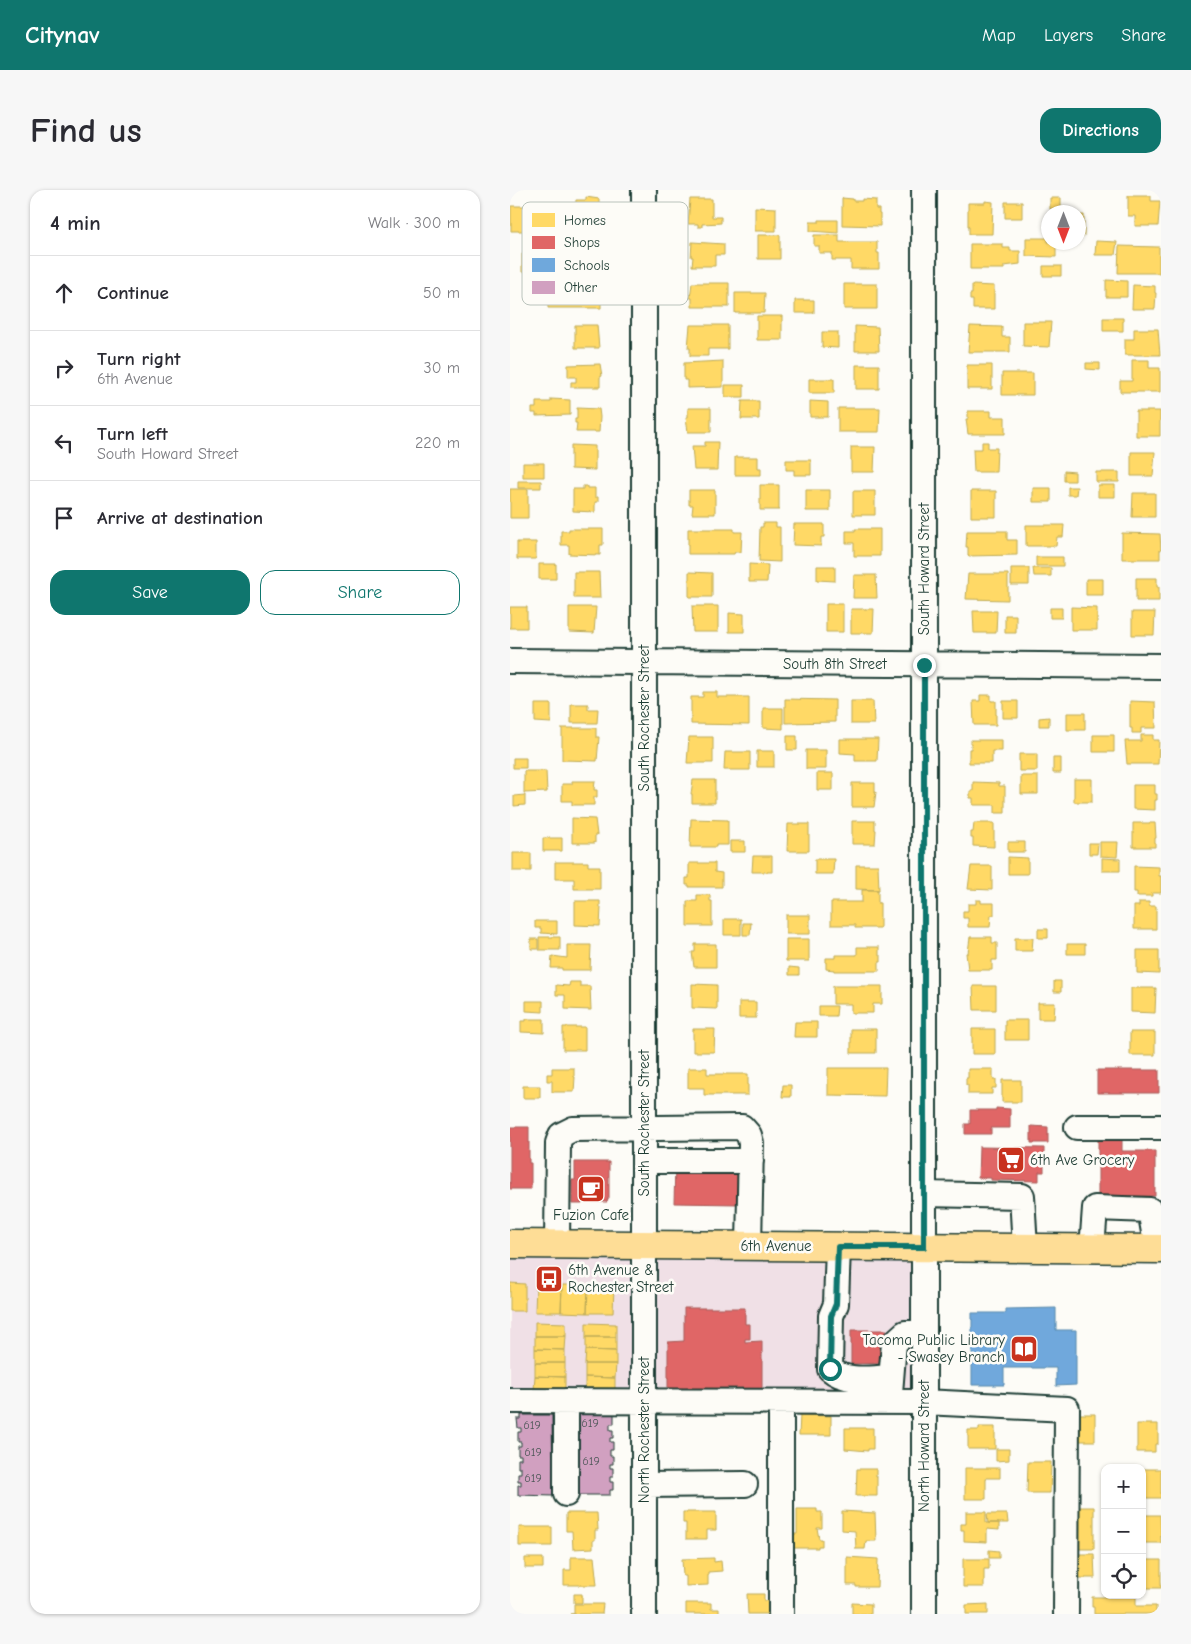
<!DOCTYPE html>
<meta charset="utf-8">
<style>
:root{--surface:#fff;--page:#f7f7f7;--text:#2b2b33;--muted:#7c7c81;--line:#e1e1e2;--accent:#0f766e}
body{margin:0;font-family:"Comic Neue",sans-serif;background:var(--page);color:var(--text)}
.controls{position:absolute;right:15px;bottom:15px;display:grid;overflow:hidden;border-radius:10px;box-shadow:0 1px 4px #0004}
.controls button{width:45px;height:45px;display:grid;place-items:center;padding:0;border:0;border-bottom:1px solid var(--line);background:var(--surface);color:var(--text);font:25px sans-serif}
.compass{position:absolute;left:531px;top:15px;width:45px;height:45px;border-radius:50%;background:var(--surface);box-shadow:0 1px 4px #0004;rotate:180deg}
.stop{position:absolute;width:15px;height:15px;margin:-11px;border:4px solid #0f766e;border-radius:50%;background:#fff}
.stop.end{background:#0f766e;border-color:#fff;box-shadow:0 1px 5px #0008}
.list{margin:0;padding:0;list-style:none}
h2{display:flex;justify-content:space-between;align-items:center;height:65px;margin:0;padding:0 20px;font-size:21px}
h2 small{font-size:16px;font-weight:400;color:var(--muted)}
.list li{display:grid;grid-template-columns:32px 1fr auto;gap:15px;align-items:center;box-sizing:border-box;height:75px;padding:0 20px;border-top:1px solid var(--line)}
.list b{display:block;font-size:19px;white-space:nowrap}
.list p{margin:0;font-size:16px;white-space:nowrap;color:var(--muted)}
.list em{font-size:16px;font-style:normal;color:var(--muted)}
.actions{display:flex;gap:10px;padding:15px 20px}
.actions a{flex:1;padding:11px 0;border:1px solid var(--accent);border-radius:15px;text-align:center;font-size:18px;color:var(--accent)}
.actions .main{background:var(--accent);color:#fff}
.icon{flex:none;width:28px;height:28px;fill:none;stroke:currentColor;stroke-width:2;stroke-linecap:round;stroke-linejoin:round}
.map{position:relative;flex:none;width:651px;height:1424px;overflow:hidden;border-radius:15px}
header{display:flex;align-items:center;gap:30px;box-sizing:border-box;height:70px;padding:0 25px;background:var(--accent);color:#fff}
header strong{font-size:24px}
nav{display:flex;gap:28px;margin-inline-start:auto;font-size:18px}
.intro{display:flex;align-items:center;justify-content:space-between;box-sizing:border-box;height:120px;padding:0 30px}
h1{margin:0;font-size:35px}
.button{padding:12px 22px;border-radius:15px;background:var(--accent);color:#fff;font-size:18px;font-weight:700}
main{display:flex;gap:30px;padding:0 30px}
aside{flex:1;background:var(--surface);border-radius:15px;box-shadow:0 1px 4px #0004}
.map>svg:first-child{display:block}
.built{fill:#f0e0e6}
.homes{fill:#ffd966;stroke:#bcaa57}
.shops{fill:#e06666;stroke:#a65a57}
.schools{fill:#6fa8dc;stroke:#5788aa}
.building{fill:#d1a0c0;stroke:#1f3d34}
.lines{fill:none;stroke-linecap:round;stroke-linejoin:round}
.minor-casing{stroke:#1f3d34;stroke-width:28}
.major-casing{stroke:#1f3d34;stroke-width:31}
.minor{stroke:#fdfcf7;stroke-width:24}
.major{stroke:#fedd96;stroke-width:28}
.route{stroke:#0f766e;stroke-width:6}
.labels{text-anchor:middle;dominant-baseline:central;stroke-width:5;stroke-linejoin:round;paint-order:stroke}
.number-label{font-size:12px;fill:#4c5657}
.street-label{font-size:15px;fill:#1f3d34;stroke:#fdfcf7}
.poi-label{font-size:15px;fill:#1f3d34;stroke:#fdfcf7;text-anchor:start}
.key{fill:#fdfcf7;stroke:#bac3bc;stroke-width:1}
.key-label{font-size:14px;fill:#1f3d34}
</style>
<header>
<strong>Citynav</strong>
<nav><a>Map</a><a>Layers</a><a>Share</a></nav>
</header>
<div class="intro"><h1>Find us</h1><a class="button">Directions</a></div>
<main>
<aside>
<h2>4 min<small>Walk · 300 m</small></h2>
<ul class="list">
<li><svg class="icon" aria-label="ahead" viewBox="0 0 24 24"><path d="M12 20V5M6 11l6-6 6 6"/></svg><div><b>Continue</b></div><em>50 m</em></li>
<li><svg class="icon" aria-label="right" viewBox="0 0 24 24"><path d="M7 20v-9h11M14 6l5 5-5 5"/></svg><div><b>Turn right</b><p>6th Avenue</p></div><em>30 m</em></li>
<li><svg class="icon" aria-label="left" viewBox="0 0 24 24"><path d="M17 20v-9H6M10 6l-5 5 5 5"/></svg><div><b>Turn left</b><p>South Howard Street</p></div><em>220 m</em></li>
<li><svg class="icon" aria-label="arrive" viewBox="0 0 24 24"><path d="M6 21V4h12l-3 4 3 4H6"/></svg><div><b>Arrive at destination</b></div></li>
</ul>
<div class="actions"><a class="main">Save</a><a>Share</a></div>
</aside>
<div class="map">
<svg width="651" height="1424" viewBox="0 0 651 1424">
<rect width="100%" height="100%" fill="#fdfcf7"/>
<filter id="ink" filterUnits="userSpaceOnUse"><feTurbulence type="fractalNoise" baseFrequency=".02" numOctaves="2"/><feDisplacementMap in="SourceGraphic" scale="10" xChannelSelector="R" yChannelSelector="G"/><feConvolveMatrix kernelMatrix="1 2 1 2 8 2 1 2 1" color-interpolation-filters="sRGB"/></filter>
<g filter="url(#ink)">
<path class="built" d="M0 1054 414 1057V1212L0 1211Z"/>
<path class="homes" d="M618 6H641V11H650L648 36H625V26H618Z
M76 7 89 9V23H88V33H65L66 10H76Z
M332 8 343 9V11H352V9L366 10V19H369V24H370V36L332 35Z
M540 8H551V19H540Z
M180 9H202V27H211V33L192 34V37H188V34H178Z
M475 11 483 12 482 44H459V36H458V13H475Z
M495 12H512V28H495Z
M1 16H24L25 25H40V41H1Z
M245 17 266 18V41H245Z
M568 25H574V46H568Z
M309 30H328V43L300 41V32H309Z
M248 45H270V69H248Z
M304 45H329V52H367V63H369V79H341V70H322V63H309V56H304Z
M516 48H538V52H546V67L516 66Z
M586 51 607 52 605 65H585Z
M182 52 214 54V65H205V76H182L183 67H181Z
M460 54H493V58H500V61H510V74L494 76V79H460Z
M609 56 649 57V83H608Z
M12 64H36V82H12Z
M533 76H551V86H533Z
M596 90 617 91V107H596Z
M38 91 85 92V103H91V118H38Z
M182 93H219V117H182V108H180Z
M334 94H367V119H334Z
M462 95 484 96V119H463V110H460V104H462Z
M623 95 645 96V103H646L645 119H622Z
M225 103H255L254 123H225Z
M285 110H304V123H285Z
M247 126H272V150H247Z
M593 128H613V141H593Z
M513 132H541L539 157 513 156Z
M65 135H87L89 158H65Z
M180 135H218V159H198V166H180V158H178Z
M345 136 368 137 369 161H345Z
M460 136 492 137V147H500V162H458Z
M624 139H648L650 165H615V149H624Z
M312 142H328V158L312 157Z
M622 170H639V178H650V202H610V191H622Z
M213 171V197L177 198V190H174V173Z
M576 173H590V180L576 179Z
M90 174 92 186 90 187V197H61V192H66V187H58V175Z
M346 175H369V199H346Z
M457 175H482V199H457Z
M492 183H523V205H492Z
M299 189H324V203H299Z
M215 195H234V207H215Z
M41 209 60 210V225L26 226V223H22V218H26V212H41Z
M232 211H249V229H231Z
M300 211 318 212V227H300Z
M67 218 89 219 90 227 89 242H66L67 233H65V229H67Z
M178 218H201V242H178L176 227H178Z
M328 218H370L369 242H328Z
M458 221H481V227H495V244H458L456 229H458Z
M626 221H650V246H626Z
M195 252H208L207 280H184L182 256H195Z
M472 252H478V258H487L486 282H464L463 259H472Z
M61 255 85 256V280L61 279Z
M341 257H365L364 282H341Z
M621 262H645L643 286H621Z
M225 267H248V278H251V285H225Z
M276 270H301V285H284V280H276Z
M13 273H34V287H13Z
M554 281 565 282V291H554Z
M586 282H609V292H586Z
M8 291H31V298H8Z
M250 295H269V320H250Z
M588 295H605V307H588Z
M73 296H77V298H85V307H88V312H85V322L63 321V299H73Z
M558 297H567L566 305H558Z
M523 298H541V312H523Z
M0 299H18V328H0Z
M179 300H205V324H182L183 315H179Z
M296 300H320V321H296Z
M343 301H365V325H343Z
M461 301H486V327H461Z
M623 303H645V327H622Z
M253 333H266V337H270V372L249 371 250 337H253Z
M284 334H314V347H311V356L283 355Z
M516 335H554L553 347H547L546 356H516Z
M59 339H93V355H90V365L59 364V355H51V341H59Z
M178 339H224V342H232L231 362H225L224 364H178Z
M345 339H370V366H344V353H336V341H345Z
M457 341H497V350H507V365L458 366V357H456Z
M612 343 650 344 651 360H650V369H612Z
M7 352H26V369H7Z
M526 367H553V376H526Z
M29 374H46V389H29Z
M239 374 258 375 257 392H239Z
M307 376H325V391L307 390Z
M501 378H519V395H501Z
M523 378H541V386H524Z
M64 382H89L90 408H64Z
M179 382 202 383V407H179Z
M458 384H498V410L456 409Z
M344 385H366L367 408H343Z
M626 388H647V397H649V411H626Z
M576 389H593V405H576Z
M316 414H333V442H316Z
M182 416H208V442H183Z
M0 417H17V438H0Z
M59 417H86L84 443 59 442Z
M561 417 587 418V440H561Z
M540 418H552V428H540Z
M341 419H364L363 443H341Z
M463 421H487L486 443H464Z
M622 422H645L644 445H622Z
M219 423 234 424V442H219Z
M495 425H506V443H495Z
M193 502H207V507H239V535L181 534V507H193Z
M470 505H481V511H486V535H464L463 511H470Z
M275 509 325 510V532L275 533Z
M341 511H363L364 534H341Z
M493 511H508V528H493Z
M620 511 645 512 646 538H631V543H622V538H620Z
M25 514H41V533L25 532Z
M61 514H78V519H88L87 533H61Z
M253 518H273V539L253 538Z
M557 523H575V540H557Z
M539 527V536H529V528Z
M52 538H86V547H89L87 571 52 570Z
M583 545H604V562H583Z
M631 545H643V550H649L648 574H617L615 551H631Z
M277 546H287V560H277Z
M179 547H203V573H177Z
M330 549H368L367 571H345V564L330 563Z
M461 550H492V561H482V573H459V559H461Z
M296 560H316V579H296Z
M247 561H264V577H247Z
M215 562H240V580H214Z
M509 564H527V581H509Z
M3 568H16V578H3Z
M543 568H551V583H543Z
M14 581H36L37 602 14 603Z
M307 583H323V600H307Z
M511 586H528V604H511Z
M564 589H582V612H564Z
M183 590H205V613H182V604H181Z
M62 591H85L84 600H87V607H84V615H62V611H52V594H62Z
M463 592 489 593V596H495V623H485V615H463V608H460V601H463Z
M342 593H365V602H366L364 617H342Z
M623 595H645V604H647V610H645V620L623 619Z
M15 605V615L4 616V606Z
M62 628 85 629 87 645H85V653H62Z
M181 629 218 630V655H206V657H180Z
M342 631H365V640H366L365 654H342Z
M464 633H484V657L463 656V648H461V642H463Z
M623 633H645L646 648H645V657H623Z
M278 634H299V661H277Z
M33 648H52V661H33Z
M220 651H235V662H220Z
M498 652H515V662H498Z
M590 652H608L607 667 590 666Z
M579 653H588L587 664H579Z
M3 663H21V681H3Z
M243 666H262V682H242Z
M498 667 518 668V684H498Z
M592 668 610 669V681H592Z
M305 669H324L323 684H305Z
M45 672H78V676H90V699H64V689H45Z
M179 673H205V682L212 683V697H179V695H176V688H179Z
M346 675H368L369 700 346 699Z
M461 676H482V700L458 699Z
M624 676 649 677V686H651V703H642V706H627V702H624Z
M352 700H368V713H370V738H345V735H321V712H352Z
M187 705H200V711H202V736H177V711H187Z
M466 710H471V713H484V725H481L480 737H458V728H453V721H458V714H466Z
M65 711H90V718H91L90 736 65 735Z
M629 712H639V716H646V739H624V716H629Z
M276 725H300V744H276Z
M214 729H231V745H214Z
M25 731H47V744L31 743V738H25Z
M233 733H241L240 745H233Z
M528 739H538V748H528Z
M29 747H50V760H29Z
M460 747H482V753H487V770H482V780H458L456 763H458Z
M505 748H523L522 761H505Z
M21 749H28V759H21Z
M276 749H299V771H276Z
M185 754H206V777H184L182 762H185Z
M557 754H575V764H557Z
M57 755H81L80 780H52V778H41L42 766 57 768Z
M347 757H369V766H371V772H369V781H324V780L316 779V768H325V765H347Z
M627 760H649V784L627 783Z
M279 777 289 778V785H279Z
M544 791H551V802H544Z
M60 792H70V796H80L81 820 55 819V805H46V795L59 796Z
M182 794 207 795V819L182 818Z
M323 796H372V814H363V823H341V814H323Z
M463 796H486V820H464Z
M621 798H646L645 823 621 822Z
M16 811H33V822L16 821Z
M229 812H246V828H229Z
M528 813H545L544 829H528Z
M309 816H327L326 826H309Z
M16 829H34V843L11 842V831H16Z
M495 830H518V850H495Z
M285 832H307V847H284Z
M53 837H75V860H53Z
M183 839H205L204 862H183Z
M341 839H366V863H341Z
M462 839H485V864H462Z
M620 842H645V865H620Z
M42 878H64V887H65L64 902H42V891H37V884H42Z
M178 878H197V884H238V905H194V898H178Z
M318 878H376L375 906 318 905Z
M458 879H483V889H486V898H482V904H458V895H456V888H458Z
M492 890H511V912H492Z
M273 895H281V907H272Z
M13 896H30V908H13Z
M0 1093 15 1094V1121H0Z
M26 1094 52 1095 51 1122H25Z
M52 1095H78L77 1123 51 1122Z
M78 1095 104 1096 103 1123H77Z
M25 1132 56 1133V1146H25Z
M76 1133 106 1134V1147H76Z
M25 1146H56L55 1160 25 1159Z
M76 1147H106V1161L76 1160Z
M25 1159 55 1160V1173H25Z
M76 1160 106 1161V1174H75Z
M25 1173H55V1187L25 1186Z
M75 1174H106L105 1188 75 1187Z
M25 1186 55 1187V1201L24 1200Z
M75 1187 105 1188V1201H75Z
M565 1224H585V1251H565Z
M290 1225 321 1226V1245H289Z
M627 1234H648V1254H645V1262H627Z
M469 1237H485V1259H458V1240H469Z
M335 1238H363V1259H358V1261L335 1259Z
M486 1259H499V1270L486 1271Z
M518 1272H541L540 1303H517Z
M455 1278H490V1288H476V1309H455Z
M347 1279H366V1286H367V1306H346Z
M632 1279H651V1308H632Z
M565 1317H584V1359H565Z
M287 1319H307V1322H312V1338H307L309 1349H312V1356H308V1358H282V1344H287Z
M332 1321 365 1323 366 1351H356L355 1359H346L345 1341 332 1340Z
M173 1322H206V1340H197V1349H176V1333H173Z
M456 1322H476V1333H489V1340L477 1339V1352L454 1351V1340H451V1334H456Z
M56 1323H87L88 1340H85V1350H83V1358L63 1359 62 1341H56Z
M477 1324H497L498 1333H478Z
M632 1325H650L651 1353H632Z
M9 1337H42V1356H9Z
M479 1360 489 1361V1368H479Z
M564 1364H584L585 1388H565Z
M61 1367H84L87 1395H54V1380H61Z
M337 1367 368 1369 367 1397H346V1395H337Z
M15 1368H33V1378H15Z
M204 1368V1372L211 1371 212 1381 198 1382V1395L176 1396V1386H173L172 1369Z
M453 1369H479V1379H474V1397H453Z
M632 1370H651V1398H632Z
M64 1404H72V1413H64Z
M237 1404H254V1411L260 1410V1424H238Z
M582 1407H626V1416H646V1423L648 1424H584V1417H582Z
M176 1413H201V1419H209V1424H176Z
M342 1413 361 1414V1424H342Z
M64 1414H93L92 1424H60H64Z
M478 1414V1424H456V1415Z"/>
<path class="shops" d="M587 880H649V903H587Z
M486 918 500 919V938H481V944H455V934H460V920H486Z
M521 936 538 937V953H521Z
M0 937H19V973H21V999H0Z
M588 946H612V961H645V1006H588Z
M469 957 534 958V982H529V991L481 990V988H468Z
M65 972H99V1008H98L97 1012H72V1014H62V990H65Z
M165 974 228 975 227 1014 164 1013Z
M174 1118H235V1134H240V1149H235V1152L252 1151V1204H158V1152L174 1151Z
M341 1140H377V1173L341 1174Z"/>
<path class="schools" d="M546 1118V1140H566V1195L546 1196V1178H494V1195H462V1123H496V1119Z"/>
<path class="building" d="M68 1224H104V1234H100V1240H103V1248H100V1252H103V1260H100V1266H103V1274H100V1278H103V1287H100V1292H103V1300H100V1305H68Z
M11 1225H42L43 1306 8 1305V1295H11V1291H8V1283H11V1278H8V1269H11V1265H8V1256H11V1252H8V1242H11V1238H8L7 1229H11Z"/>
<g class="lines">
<g class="minor-casing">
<path id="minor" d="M0 471 651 476
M567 937H651
M134 971H241
M414 1004 512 1006 515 1058
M47 1054 48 953 51 945 63 939 232 937 239 945 241 953 239 1056
M328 1057 326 1114 321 1126 320 1179C336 1193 361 1188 380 1187
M582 1059 585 1018 640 1020 647 1059
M380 1203 384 1153 395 1143H414
M0 1211 414 1212 557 1219 556 1424
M56 1211V1304
M134 1295 235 1294
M134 1424V0
M271 1424V1212
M414 1424V0"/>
</g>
<g class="major-casing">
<path id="major" d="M0 1054 651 1059"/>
</g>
<use href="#minor" class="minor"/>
<use href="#major" class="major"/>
</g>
</g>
<g class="lines" filter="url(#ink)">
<path class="route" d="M320 1179 321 1126 326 1114 328 1057H414V475"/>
</g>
<defs>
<g id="supermarket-square" transform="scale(1.4375)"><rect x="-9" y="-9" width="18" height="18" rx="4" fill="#c8321e" stroke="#fdfcf7"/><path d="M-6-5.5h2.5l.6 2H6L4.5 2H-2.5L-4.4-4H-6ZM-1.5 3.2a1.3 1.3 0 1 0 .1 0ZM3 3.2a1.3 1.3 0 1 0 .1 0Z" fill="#fff"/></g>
<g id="cafe-square" transform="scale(1.4375)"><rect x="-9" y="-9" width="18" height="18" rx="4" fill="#c8321e" stroke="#fdfcf7"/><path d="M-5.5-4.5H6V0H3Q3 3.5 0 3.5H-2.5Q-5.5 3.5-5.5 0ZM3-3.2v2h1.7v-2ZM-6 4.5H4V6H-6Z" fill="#fff"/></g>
<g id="bus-square" transform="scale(1.4375)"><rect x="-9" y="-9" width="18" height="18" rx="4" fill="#c8321e" stroke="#fdfcf7"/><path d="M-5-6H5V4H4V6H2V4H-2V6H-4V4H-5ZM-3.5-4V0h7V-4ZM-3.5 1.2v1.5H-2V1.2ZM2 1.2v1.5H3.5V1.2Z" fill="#fff"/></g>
<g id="library-square" transform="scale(1.4375)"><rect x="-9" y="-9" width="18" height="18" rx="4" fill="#c8321e" stroke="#fdfcf7"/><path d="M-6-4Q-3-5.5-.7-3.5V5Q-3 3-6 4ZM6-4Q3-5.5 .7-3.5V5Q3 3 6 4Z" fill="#fff"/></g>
</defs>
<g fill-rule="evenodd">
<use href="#supermarket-square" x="501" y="970"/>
<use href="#cafe-square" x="81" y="999"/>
<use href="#bus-square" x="39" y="1089"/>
<use href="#library-square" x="514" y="1159"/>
</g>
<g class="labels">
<g class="number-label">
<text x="80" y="1233">619</text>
<text x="22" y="1235">619</text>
<text x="23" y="1262">619</text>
<text x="81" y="1271">619</text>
<text x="23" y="1288">619</text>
</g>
<g class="street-label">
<text transform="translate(414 379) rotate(-90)">South Howard Street</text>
<text x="325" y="474">South 8th Street</text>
<text transform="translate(134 528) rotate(-90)">South Rochester Street</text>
<text transform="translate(134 933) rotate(-90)">South Rochester Street</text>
<text x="266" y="1056">6th Avenue</text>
<text transform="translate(134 1240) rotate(-90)">North Rochester Street</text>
<text transform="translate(414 1256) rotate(-90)">North Howard Street</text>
</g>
<g class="poi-label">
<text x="520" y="970">6th Ave Grocery</text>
<text x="81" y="1025" text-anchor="middle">Fuzion Cafe</text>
<text x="58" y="1080">6th Avenue &amp;<tspan x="58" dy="17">Rochester Street</tspan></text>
<text x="495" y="1150" text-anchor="end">Tacoma Public Library<tspan x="495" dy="17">- Swasey Branch</tspan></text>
</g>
</g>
<rect x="12" y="12" width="166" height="103" rx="8" class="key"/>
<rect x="22" y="23" width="23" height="14" fill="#ffd966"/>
<rect x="22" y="46" width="23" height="13" fill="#e06666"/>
<rect x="22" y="68" width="23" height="14" fill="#6fa8dc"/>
<rect x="22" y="91" width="23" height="13" fill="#d1a0c0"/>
<g class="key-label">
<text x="54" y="35">Homes</text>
<text x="54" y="57">Shops</text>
<text x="54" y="80">Schools</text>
<text x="54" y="102">Other</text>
</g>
</svg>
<div class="controls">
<button>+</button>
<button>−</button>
<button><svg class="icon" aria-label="locate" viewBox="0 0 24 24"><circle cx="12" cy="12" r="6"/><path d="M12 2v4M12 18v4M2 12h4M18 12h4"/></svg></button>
</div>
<svg class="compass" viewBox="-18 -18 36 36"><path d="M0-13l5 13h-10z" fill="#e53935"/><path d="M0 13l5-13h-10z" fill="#7c7c81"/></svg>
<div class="stop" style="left:320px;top:1179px"></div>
<div class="stop end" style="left:414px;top:475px"></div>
</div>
</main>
